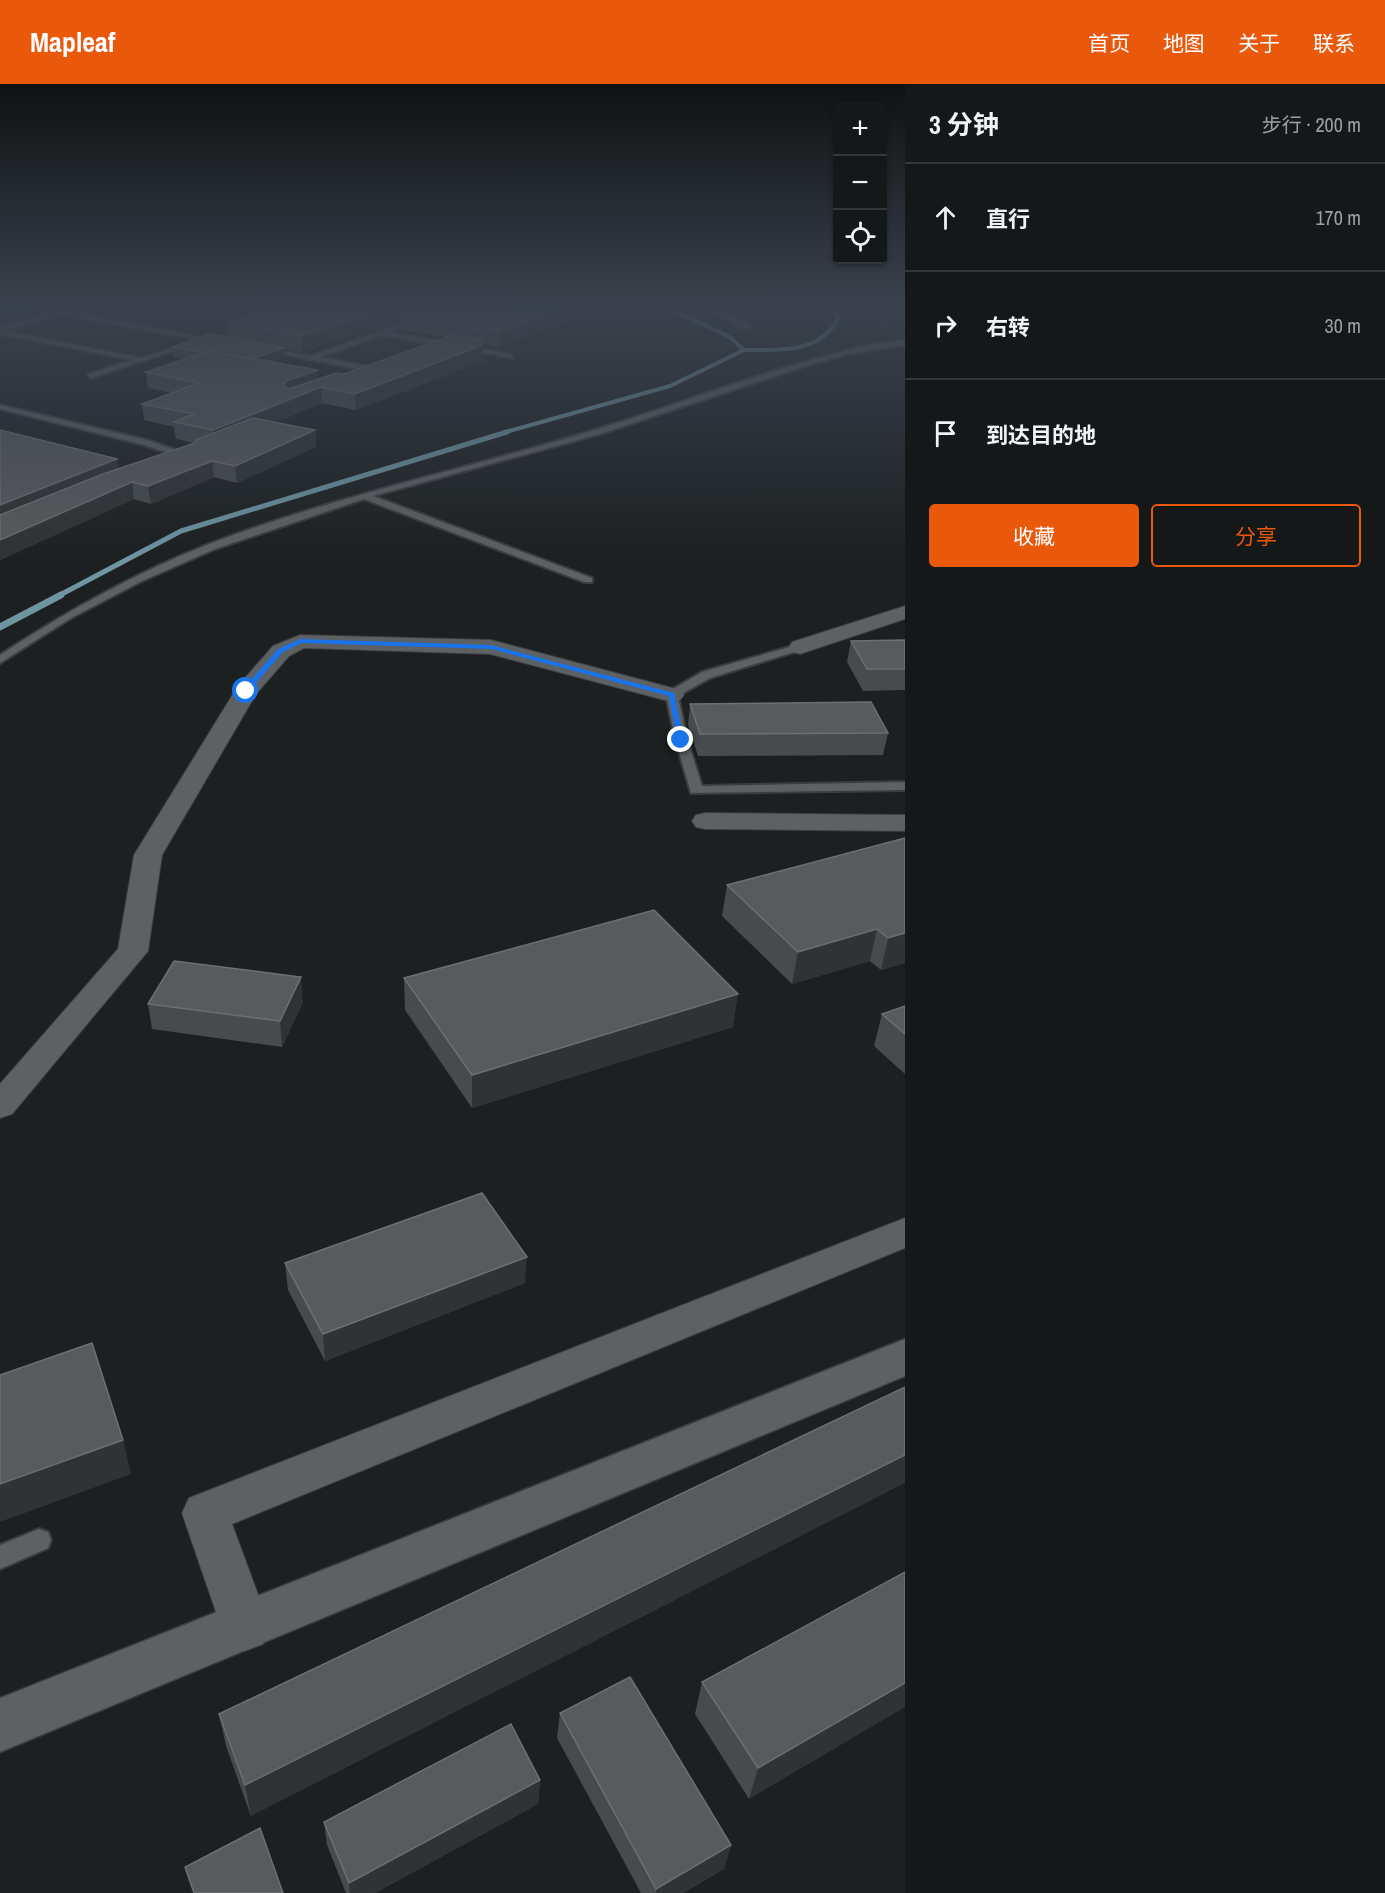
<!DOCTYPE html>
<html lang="zh">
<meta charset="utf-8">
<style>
:root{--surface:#151819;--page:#222526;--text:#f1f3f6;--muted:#9da0a2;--line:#343738;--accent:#ea580c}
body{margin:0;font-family:"Archivo Narrow","Noto Sans SC",sans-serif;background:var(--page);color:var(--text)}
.controls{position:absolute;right:18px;top:18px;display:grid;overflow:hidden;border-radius:6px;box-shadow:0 2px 4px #0004}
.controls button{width:54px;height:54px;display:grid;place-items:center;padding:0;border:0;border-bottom:2px solid var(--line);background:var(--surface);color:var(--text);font:30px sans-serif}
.stop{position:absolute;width:18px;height:18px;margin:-14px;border:4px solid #1a73e8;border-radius:50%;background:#fff}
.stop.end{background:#1a73e8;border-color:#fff;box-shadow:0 2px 6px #0008}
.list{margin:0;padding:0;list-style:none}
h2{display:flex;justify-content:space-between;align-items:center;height:78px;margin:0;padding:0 24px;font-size:26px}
h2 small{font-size:20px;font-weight:400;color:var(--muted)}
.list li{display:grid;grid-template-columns:39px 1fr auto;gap:18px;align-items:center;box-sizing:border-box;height:108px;padding:0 24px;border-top:2px solid var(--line)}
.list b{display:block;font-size:22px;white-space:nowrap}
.list em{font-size:20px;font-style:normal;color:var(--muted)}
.actions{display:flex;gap:12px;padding:18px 24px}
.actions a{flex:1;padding:14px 0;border:2px solid var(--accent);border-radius:6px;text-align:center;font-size:21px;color:var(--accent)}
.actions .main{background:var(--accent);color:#fff}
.icon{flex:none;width:33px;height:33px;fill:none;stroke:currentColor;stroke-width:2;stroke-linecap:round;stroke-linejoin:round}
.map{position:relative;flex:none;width:905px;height:1809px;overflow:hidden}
header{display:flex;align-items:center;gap:36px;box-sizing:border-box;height:84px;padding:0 30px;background:var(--accent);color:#fff}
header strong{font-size:28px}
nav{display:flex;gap:33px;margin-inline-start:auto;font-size:21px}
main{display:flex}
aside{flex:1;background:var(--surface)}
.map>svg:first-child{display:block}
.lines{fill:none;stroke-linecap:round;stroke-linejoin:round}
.stream-far2{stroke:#6d95a2;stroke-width:4}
.stream-far1{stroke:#6d95a2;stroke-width:5}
.stream{stroke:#6d95a2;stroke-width:7}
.lane-casing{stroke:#3b3d3f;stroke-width:4}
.street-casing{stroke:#3b3d3f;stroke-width:2}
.secondary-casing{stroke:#3b3d3f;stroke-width:3}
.path{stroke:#848788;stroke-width:1.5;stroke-dasharray:2 2;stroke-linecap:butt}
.lane{fill:#5d6163;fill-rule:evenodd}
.street{fill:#5d6163;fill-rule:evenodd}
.secondary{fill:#5d6163;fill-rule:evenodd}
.wall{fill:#474b4d;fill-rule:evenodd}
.shaded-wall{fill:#2f3335}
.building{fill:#585b5d;stroke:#6d7072;stroke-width:1.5}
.route{fill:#1a73e8}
</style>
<header>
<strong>Mapleaf</strong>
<nav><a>首页</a><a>地图</a><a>关于</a><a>联系</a></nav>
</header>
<main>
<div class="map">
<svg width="905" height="1809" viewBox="0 0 905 1809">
<rect width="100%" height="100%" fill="#1c2021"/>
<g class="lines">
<path class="stream-far2" d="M744 266C779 266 819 270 838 235L833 223
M502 349 670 302 744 266 728 252 665 223"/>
<path class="stream-far1" d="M58 512 181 447 507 348"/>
<path class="stream" d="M0 543 61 511"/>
<g class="lane-casing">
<path id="lane" d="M449 223H457L389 248 510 270 513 274 382 251 320 273 376 284 373 288 261 266 264 264 310 272Z
M69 224 72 226 70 228 224 258 221 260 61 230 3 247 141 274 190 259 195 260 91 294 88 290 133 276 0 250V243Z
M905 257 903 261 844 271 809 281 600 350 373 412 592 494V498H584L364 415 215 465 142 497 71 534 0 579V571C67 527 135 489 209 460 345 408 488 381 626 336 689 316 751 292 815 275 843 267 876 257 905 257Z
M0 321 147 356 196 373 190 376 141 360 0 325Z
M800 560 806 563 804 565 710 594 678 612 687 655 702 702 905 698V706L691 709 675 655 666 611 668 608 702 588Z
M39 1445 48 1448 51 1456 48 1464 0 1485V1461Z"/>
</g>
<g class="street-casing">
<path id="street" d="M701 223H716L753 242 747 246 743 245Z
M898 256H905V264L896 259Z
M905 522V535L800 570 792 568 789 563 792 558Z
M300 551 491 556 680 606 684 611 680 616 672 618 490 570 304 564 289 572 256 610 162 771 148 867 12 1030 0 1034V1000L118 865 134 771 238 602 273 562Z
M705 729 905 731V747L705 745 696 743 692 737 696 731Z
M905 1134V1164L232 1440 270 1543 263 1560 245 1567 227 1560 182 1429 189 1414Z"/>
</g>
<g class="secondary-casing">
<path id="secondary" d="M905 1255V1292L0 1668V1614Z"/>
</g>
<path class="path" d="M872 223 889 243"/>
<use href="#lane" class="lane"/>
<use href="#street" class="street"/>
<use href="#secondary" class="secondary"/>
</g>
<path class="wall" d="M261 223H571V236L500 263 483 260V277L356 326 322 319 274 339 315 346 316 363 237 399 214 393 151 420 134 415 0 476V346L119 385 194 359 176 355 174 343 144 336 142 320 172 309 148 304 146 288 186 275 173 272 172 263 228 254 227 239 274 225ZM402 237V246L445 253 344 290 318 295V286L273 278 285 274 284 265 302 268 381 242 386 243Z
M905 556V606L863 607 847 578 851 557Z
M690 620 888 649 883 671 698 672 688 641Z
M905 754V879L881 886 870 877 792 900 722 832 727 801Z
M404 894 733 943 472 1024 405 926Z
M303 918 282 963 152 945 148 920Z
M905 922V990L874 962 882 930Z
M285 1179 525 1199 325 1277 288 1206Z
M905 1303 251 1732 226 1662 219 1630Z
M905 1488 749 1715 695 1630 702 1598Z
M560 1629 731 1761 724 1785 683 1809H641L557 1654Z
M540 1696 538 1720 375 1809H346L327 1761 324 1738Z"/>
<path class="shaded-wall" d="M0 223H51L0 236Z
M401 223H444L401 230 402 237 386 243V228Z
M567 223H571V236L500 263V247Z
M380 227 381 242 302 268 301 252Z
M483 261V277L356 326 355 310Z
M284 264 285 274 246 287V277Z
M318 286 319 302 321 303 322 319 214 363 213 346 284 302 286 297Z
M315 346 316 363 237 399 235 382Z
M117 375 120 392 0 441V421Z
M212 377 214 393 151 420 148 402Z
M132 398 134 415 0 476V456Z
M877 845 870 877 792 900 798 868Z
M905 849V879L881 886 888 854Z
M301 893 303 918 282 963 280 937Z
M738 910 733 943 472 1024V991Z
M527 1173 525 1199 325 1277 323 1250Z
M123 1356 131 1390 0 1438V1400Z
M905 1371V1399L251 1732 245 1701Z
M905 1599V1623L749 1715 758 1684Z
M540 1696 538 1720 375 1809H350L349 1799Z
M731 1761 724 1785 683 1809H656V1805Z"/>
<path class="building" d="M280 223H401L386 228 380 227 301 252 227 239Z
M424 223H567L500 247 477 243 478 246 468 244 473 243 401 230Z
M210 250 284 264 252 275 209 267 205 269 172 263Z
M453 251 481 256 483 261 355 310 321 303 213 346 174 338 194 330 142 320 199 299 146 288 209 267 318 286 286 297 284 302 289 305 336 289 344 290Z
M252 334 315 346 235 382 212 377 148 402 132 398 0 456V431L103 390 195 359 196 356Z
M0 346 117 375 0 421Z
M905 556V585H867L851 557Z
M871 618 888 649 700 650 690 620Z
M905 754V849L888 854 877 845 798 868 727 801Z
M654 826 738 910 472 991 404 894Z
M174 877 301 893 280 937 148 920Z
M905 922V950L882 930Z
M482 1109 527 1173 323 1250 285 1179Z
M92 1259 123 1356 0 1400V1291Z
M905 1303V1371L245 1701 219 1630Z
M905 1488V1599L758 1684 702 1598Z
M630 1593 731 1761 656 1805 560 1629Z
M511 1640 540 1696 349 1799 324 1738Z
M260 1744 283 1809H194L185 1783Z"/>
<linearGradient id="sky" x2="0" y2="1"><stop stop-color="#0f1212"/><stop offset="0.47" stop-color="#3a424e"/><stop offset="1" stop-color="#3a424e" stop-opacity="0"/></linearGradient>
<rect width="905" height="476" fill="url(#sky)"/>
<path class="route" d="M300 555 491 561 674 609 684 656 681 658 677 656 669 612 491 565 301 559 283 568 248 608H243V605L278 565Z"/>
</svg>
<div class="controls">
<button>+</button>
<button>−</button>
<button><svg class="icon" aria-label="locate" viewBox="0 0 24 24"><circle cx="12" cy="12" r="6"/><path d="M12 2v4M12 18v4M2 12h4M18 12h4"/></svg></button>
</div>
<div class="stop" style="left:246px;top:607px"></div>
<div class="stop end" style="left:681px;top:656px"></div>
</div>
<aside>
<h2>3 分钟<small>步行 · 200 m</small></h2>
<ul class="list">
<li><svg class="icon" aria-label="ahead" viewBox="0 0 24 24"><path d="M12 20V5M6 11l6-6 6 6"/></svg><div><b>直行</b></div><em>170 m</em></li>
<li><svg class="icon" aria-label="right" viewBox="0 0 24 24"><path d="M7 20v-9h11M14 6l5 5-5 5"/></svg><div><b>右转</b></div><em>30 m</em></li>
<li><svg class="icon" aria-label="arrive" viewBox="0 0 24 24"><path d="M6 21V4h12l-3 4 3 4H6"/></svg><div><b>到达目的地</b></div></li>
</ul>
<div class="actions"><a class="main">收藏</a><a>分享</a></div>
</aside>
</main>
